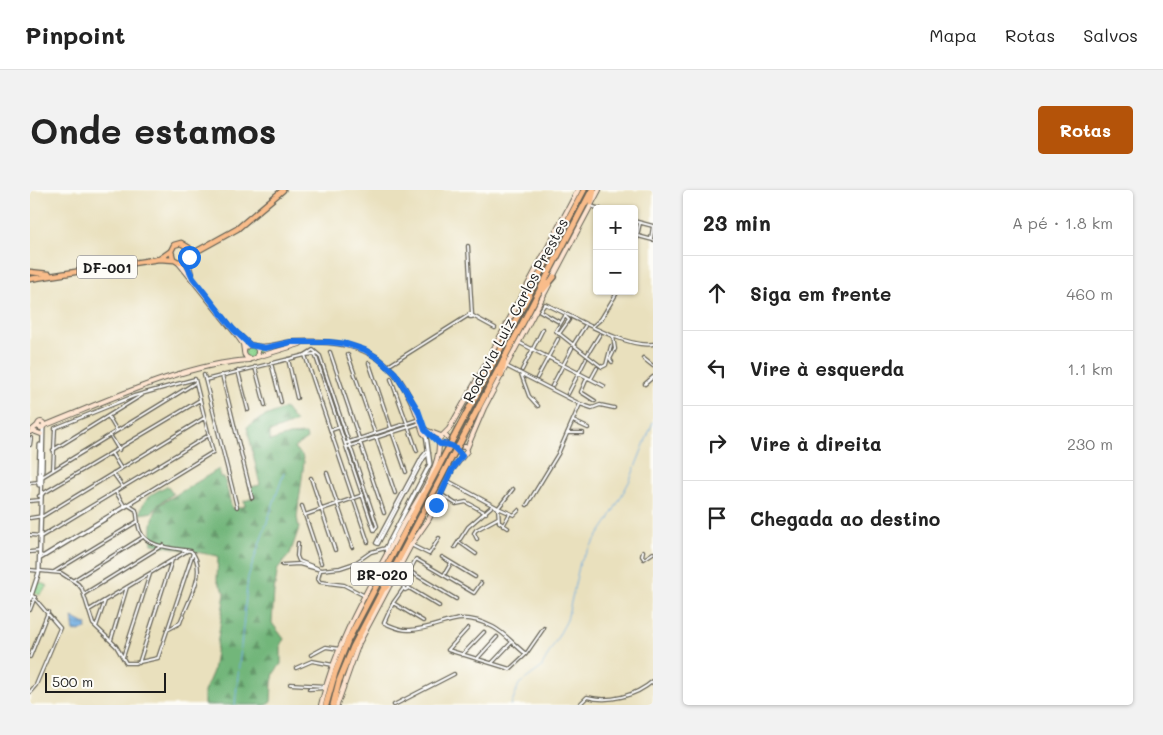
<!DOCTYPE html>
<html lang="pt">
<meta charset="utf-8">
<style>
:root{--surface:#fff;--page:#f2f2f2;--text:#222;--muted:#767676;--line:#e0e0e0;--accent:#b45309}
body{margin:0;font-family:Mali,sans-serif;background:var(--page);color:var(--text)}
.controls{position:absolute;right:15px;top:15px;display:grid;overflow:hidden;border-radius:5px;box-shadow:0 1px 4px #0004}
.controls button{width:45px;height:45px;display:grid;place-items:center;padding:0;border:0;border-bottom:1px solid var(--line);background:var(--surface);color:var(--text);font:25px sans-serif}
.scale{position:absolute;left:15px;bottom:12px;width:121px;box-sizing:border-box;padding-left:5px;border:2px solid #1c1c1c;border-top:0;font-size:14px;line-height:18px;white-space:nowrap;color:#1c1c1c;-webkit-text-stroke:4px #fdfcf7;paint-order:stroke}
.stop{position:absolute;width:15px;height:15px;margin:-11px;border:4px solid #1a73e8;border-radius:50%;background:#fff}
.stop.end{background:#1a73e8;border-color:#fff;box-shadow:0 1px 5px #0008}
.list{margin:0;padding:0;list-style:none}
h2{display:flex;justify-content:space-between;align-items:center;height:65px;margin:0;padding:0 20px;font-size:21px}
h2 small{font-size:16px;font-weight:400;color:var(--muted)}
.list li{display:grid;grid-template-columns:32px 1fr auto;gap:15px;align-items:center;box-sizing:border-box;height:75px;padding:0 20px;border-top:1px solid var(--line)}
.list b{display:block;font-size:19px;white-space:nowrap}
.list em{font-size:16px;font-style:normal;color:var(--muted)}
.icon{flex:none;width:28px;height:28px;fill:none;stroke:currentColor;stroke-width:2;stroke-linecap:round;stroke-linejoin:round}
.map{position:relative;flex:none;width:623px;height:515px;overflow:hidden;border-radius:5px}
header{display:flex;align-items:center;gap:30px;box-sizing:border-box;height:70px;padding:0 25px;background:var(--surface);border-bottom:1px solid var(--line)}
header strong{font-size:24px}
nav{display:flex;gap:28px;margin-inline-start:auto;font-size:18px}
.intro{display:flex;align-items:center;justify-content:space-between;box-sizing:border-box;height:120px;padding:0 30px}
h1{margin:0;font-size:35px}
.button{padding:12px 22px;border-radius:5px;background:var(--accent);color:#fff;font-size:18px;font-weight:700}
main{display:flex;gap:30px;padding:0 30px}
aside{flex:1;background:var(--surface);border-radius:5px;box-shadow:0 1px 4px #0004}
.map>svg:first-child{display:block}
.forest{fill:url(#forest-firs);stroke:#47694b}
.park{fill:url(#park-dots);stroke:#557856}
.water{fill:url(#water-rules);stroke:#46647e}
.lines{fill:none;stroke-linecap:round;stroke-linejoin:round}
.stream{stroke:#6face1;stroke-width:1}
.minor-casing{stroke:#646154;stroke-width:4.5}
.tertiary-casing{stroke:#646154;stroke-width:5.5}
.secondary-casing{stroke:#646154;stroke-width:6}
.primary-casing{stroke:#646154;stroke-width:7}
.trunk-casing{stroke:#646154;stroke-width:8}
.minor{stroke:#fff;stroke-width:2}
.tertiary{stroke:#fff;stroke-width:3}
.secondary{stroke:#fde4d0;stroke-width:4}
.primary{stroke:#f9bc8a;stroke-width:4.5}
.trunk{stroke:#f9bc8a;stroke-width:5}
.trunk-bridge-casing{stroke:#646154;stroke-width:8;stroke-linecap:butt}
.trunk-bridge{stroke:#f9bc8a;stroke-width:5}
.route{stroke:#1a73e8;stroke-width:6}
.labels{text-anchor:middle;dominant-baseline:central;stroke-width:4;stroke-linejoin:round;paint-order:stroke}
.shield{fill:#fdfcf7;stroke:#605f5e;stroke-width:1}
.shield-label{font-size:14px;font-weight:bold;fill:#1c1c1c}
.street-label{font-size:15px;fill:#1c1c1c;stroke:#fdfcf7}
</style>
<header>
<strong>Pinpoint</strong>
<nav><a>Mapa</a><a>Rotas</a><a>Salvos</a></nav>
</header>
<div class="intro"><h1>Onde estamos</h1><a class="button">Rotas</a></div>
<main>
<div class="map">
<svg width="623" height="515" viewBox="0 0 623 515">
<defs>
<pattern id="forest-firs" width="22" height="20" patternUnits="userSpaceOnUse" patternTransform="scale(1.25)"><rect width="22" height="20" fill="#72b67a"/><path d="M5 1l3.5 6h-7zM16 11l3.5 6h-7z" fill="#5d9363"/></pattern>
<pattern id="park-dots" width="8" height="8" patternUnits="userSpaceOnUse" patternTransform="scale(1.25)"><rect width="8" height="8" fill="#8ed58f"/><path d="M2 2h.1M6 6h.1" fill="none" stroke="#7ab67b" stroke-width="1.8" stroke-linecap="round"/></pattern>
<pattern id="water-rules" width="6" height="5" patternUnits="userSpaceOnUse" patternTransform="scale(1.25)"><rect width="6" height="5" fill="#6face1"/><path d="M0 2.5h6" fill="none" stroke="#5a8bb6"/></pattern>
</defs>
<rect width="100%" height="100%" fill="#fdfcf7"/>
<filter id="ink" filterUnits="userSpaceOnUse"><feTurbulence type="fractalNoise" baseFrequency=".02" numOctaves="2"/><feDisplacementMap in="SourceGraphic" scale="10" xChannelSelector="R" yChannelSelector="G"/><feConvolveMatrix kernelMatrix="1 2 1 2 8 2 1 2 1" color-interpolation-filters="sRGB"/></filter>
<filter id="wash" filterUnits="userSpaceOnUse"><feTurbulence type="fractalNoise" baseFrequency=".0096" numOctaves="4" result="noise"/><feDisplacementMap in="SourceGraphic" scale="20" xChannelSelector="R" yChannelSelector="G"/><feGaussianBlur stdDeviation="1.12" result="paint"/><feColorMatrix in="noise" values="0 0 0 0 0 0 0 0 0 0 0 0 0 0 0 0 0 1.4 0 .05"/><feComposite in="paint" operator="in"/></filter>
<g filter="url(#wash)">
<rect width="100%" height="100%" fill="#e9e0bd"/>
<path class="forest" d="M255 218 266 232 240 242V251L259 245 276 244 277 249 264 258 272 265 274 272 267 327 269 338 260 364 248 378 244 401 242 433 254 449 251 454V474L244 483 242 493 241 512 237 515H174V502L183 481 195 403 187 390 188 366 122 354C121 339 121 328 129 315L189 279 191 287H194L195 290 202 319 215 316 214 311 223 308 221 297 230 295 217 237 233 227Z
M137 296 143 304 129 314 123 322 110 324C113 307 123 303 137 296Z"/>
<path class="park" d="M214 162a7 7 0 1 1 14 0a7 7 0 1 1-14 0Z
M8 392 18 396 10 405 3 402Z"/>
<path class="water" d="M42 427 57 435 56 439 44 442Z"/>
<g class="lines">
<path class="stream" d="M205 515 218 387 254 283
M481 515 489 494 511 478 537 430 550 372 578 331 600 290 623 232"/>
</g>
</g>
<g filter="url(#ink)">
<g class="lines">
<g class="minor-casing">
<path id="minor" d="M561 16 570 19
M604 31 623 36
M608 46 623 50
M621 49 623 36
M438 56 442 124
M604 59 610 33
M510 121 515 114C541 125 596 159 623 154
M510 121 529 132
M439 124H442V127H440Z
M443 126 465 138
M563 136 571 129 588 101
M529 144 539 130 535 126 526 141C541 153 556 165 572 177L576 175 581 156
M490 153 574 196
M543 155 555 136
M300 162 329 248
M275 165 338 352
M318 165 345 243
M557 165 570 144
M613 168 623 176
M258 169 267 208
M582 172 580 169 585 159 583 146
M241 173 251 212
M339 173 361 238
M358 176 439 125
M476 176 550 214 562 218 570 215 584 218
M225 177 235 215
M492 180 513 139
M208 181 218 220
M491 184 499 206 508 216
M174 185 207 317
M192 185 222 308
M507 188 528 149
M557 188 551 202 565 211
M361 189 387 261
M561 189 567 178
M175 190 275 165 285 164 344 340 347 336 290 166 283 160 275 165
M615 194 623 187
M522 196 542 158
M538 204 556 169
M78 226 87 241
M543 231 558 238
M301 240 310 237
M362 242 376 282
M537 243H553
M80 245 89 260
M346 247 365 303
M330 252 354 323
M316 253 387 230
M0 255 1 248
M317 257 388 234
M23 260 112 205
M82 264 90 277
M83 283 93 297
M297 283 322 357
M12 287 165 193
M281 288 305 360
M418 291 468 318 469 332 478 338
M0 293 9 292
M86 302 95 317
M412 305 426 314 436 312 456 323
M9 306 170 210
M0 311 11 310
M98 315 106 320C108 327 107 334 110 341 116 358 145 358 161 361 179 381 157 412 150 433L137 440
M497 315 528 264 550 214
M272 316 291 373
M469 317 483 299
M468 318 484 325 489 320
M275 325 333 305
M0 328 13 326 174 228
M473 336 479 325
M0 345 12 346 179 245
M447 349 444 343 446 340 468 328
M429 352 446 364
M268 353 267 366 269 371 287 378
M348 354 346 353 392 267 397 261
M348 354 394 268 399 263
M381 355 399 364 409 348
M425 357 438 337 461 317
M613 361 612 366 614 369 623 363
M0 362 10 361
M10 365 13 366 183 262 165 189 104 206 25 238 23 280
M412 367 445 387
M10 369 102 313
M252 375 269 374 291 380 310 378 325 373 341 362 356 358
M0 380 31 383 48 394 52 399 63 434 86 456 96 473H105L128 468 163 363
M290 381 288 389 290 392 314 395 333 405
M379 381 426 409
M24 382 108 331
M414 385 421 373
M44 390 113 347
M365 391 373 395
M376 393V387L386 369 444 403 451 393
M379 398 375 400 373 396 378 394 379 398 409 416
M373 399 363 413 354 433C362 436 371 441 380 440 415 438 425 418 463 437 475 443 485 456 496 464
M54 404 133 355
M363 413 393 431
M0 420 5 407
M59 420 157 361
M66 437 75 411
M438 438 418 460 480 479 496 464 514 438
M81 450 97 397
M281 465 296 457 310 459
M432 465 454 442
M0 467 18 422
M93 467 120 384
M447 469 467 447
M109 473 142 370
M462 473 481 453
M266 478 282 471 303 475
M260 494 296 496
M279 499 295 498
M0 502 6 495 30 438 0 403
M364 515 424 484
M549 515 557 507C579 513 606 506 623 491"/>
</g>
<g class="tertiary-casing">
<path id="tertiary" d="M9 281 10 255
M12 281 13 237
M9 295V283
M357 364 356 358 400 274 396 245
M0 409 9 382 12 283"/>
</g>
<g class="secondary-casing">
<path id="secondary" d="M158 69 161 84
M148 72 206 144 213 154 214 161
M522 89 569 0
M492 106 548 0
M210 146 220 155
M214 162a7 7 0 1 1 14 0a7 7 0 1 1-14 0Z
M225 156C239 159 249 153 263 152 339 148 372 170 393 243
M227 167 270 154
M452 181 488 113
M8 235a3 3 0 1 1 6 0a3 3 0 1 1-6 0Z
M13 236C75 212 153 174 219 170
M3 241 11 244
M398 241 411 246
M0 242 8 235
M395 245 398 244 396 240
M437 258 454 218 519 95
M432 266C425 258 422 254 410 254L409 249 419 239 448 188
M291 515C306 451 342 393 372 336 385 312 410 281 409 253
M307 515 329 453 381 355 399 329 422 280 437 261 436 257C425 257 422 254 415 245"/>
</g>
<g class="primary-casing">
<path id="primary" d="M160 65 207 39 253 0
M131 68 141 61 144 55 151 53 159 58 160 65 155 71 148 72 143 69 141 61
M0 82 19 84
M0 89 129 69 144 70"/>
</g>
<g class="trunk-casing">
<path id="trunk" d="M561 13 564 0
M513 100 524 87
M487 115 498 101
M471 185 474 171
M448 188 459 176
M423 249 554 0
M430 253 562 0
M397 316 410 304
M355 398 363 390
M296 515 305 483 318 450 419 257
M303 515 309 491 323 457 425 261"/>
</g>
<use href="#minor" class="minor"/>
<use href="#tertiary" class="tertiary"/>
<use href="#secondary" class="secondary"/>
<use href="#primary" class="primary"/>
<use href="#trunk" class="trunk"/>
<g class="trunk-bridge-casing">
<path id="trunk-bridge" d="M419 257 423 249
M425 261 430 253"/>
</g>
<use href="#trunk-bridge" class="trunk-bridge"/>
</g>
</g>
<g class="lines" filter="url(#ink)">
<path class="route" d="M159 67 158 77 163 88 203 139 220 155 235 158 261 152H299L317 154 335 160 348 168 365 183 388 220 395 240 410 254C422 253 425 258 432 266L422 280 406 315"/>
</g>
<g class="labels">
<g class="shield">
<rect x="47" y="65.5" width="60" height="23" rx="4"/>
<rect x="321" y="372.5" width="62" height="23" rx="4"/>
</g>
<g class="shield-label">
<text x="77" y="77">DF-001</text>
<text x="352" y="384">BR-020</text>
</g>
<g class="street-label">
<text transform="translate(485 120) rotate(-62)">Rodovia Luiz Carlos Prestes</text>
</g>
</g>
</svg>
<div class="controls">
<button>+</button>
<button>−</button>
</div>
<div class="scale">500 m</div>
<div class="stop" style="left:159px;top:67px"></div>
<div class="stop end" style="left:406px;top:315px"></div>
</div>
<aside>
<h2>23 min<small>A pé · 1.8 km</small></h2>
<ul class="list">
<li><svg class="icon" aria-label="ahead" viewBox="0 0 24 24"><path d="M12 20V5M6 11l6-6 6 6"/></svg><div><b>Siga em frente</b></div><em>460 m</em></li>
<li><svg class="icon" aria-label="left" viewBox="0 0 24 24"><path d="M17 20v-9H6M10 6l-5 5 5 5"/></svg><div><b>Vire à esquerda</b></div><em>1.1 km</em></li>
<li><svg class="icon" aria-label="right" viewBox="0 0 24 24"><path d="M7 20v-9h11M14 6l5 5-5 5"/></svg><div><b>Vire à direita</b></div><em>230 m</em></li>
<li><svg class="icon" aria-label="arrive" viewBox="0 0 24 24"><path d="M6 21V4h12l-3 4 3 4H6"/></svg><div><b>Chegada ao destino</b></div></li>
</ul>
</aside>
</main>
